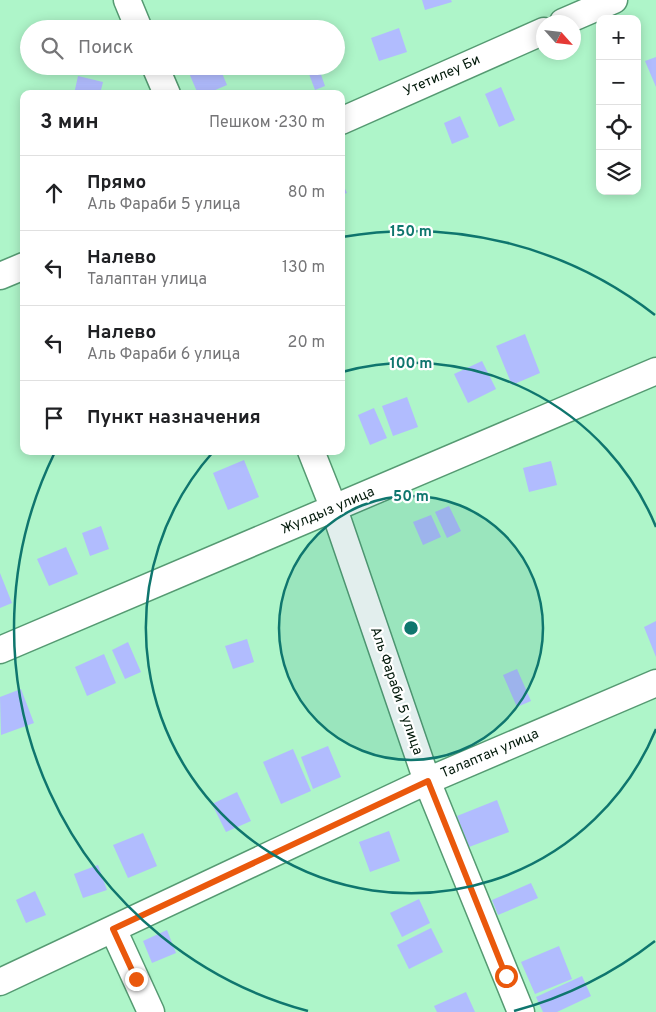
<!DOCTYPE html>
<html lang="ru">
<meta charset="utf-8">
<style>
:root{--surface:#fff;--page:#f6f6f6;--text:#202124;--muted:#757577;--line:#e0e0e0}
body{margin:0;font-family:Overpass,sans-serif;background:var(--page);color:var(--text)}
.controls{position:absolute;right:15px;top:15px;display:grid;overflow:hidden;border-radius:10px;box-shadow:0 2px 12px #0003}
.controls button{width:45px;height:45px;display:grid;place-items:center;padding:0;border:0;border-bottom:1px solid var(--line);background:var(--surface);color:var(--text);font:25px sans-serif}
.compass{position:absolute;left:536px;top:15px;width:45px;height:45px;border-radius:50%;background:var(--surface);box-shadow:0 2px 12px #0003;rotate:117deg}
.stop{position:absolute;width:15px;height:15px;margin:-11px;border:4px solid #ea580c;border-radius:50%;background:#fff}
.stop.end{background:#ea580c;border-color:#fff;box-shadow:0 1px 5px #0008}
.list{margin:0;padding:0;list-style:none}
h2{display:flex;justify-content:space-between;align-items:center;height:65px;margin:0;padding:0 20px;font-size:21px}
h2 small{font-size:16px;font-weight:400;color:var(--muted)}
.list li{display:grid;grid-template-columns:32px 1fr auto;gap:15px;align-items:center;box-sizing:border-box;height:75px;padding:0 20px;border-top:1px solid var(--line)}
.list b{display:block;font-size:19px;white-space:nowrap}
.list p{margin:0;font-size:16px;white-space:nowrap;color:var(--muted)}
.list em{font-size:16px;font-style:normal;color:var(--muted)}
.icon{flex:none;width:28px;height:28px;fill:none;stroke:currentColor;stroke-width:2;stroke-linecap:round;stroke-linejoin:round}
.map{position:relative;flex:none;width:656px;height:1012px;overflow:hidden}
.search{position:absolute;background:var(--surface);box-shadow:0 2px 12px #0003;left:20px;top:20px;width:325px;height:55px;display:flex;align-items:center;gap:12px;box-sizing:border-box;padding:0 18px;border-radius:28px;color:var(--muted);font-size:19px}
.panel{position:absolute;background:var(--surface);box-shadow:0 2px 12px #0003;left:20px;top:90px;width:325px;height:365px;border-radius:10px}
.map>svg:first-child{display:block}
.building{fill:#b1bcfe}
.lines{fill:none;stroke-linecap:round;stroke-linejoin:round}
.minor-casing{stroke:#559a72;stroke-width:29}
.minor{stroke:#fff;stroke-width:26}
.route{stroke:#ea580c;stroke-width:6}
.ring{fill:none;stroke:#0f766e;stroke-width:2.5}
.labels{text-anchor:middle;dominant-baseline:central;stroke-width:4.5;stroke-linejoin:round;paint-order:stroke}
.street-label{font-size:14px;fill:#001809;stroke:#fff}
.centre{fill:#0f766e;stroke:#fff;stroke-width:2.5}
.ring-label{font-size:15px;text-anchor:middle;font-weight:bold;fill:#0f766e;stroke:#fff;stroke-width:4.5;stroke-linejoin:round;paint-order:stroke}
</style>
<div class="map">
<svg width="656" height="1012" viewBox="0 0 656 1012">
<rect width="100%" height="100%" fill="#aef5c9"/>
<path class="building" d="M422 0H451L452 2 425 10Z
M399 28 407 52 379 61 371 38Z
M656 57V87L645 61Z
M186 66H219L227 85 206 94H198Z
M306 66H318L325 86 315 90Z
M78 76 103 82 100 94H74Z
M501 87 515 120 499 127 485 94Z
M460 116 469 137 452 144 444 123Z
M341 180 347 193 341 195Z
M525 334 540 373 512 385 496 346Z
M482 361 496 389 468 403 454 374Z
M407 397 418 427 393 436 382 406Z
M374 408 387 438 370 445 358 415Z
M244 460 259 497 228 510 213 473Z
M551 461 557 485 529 492 523 468Z
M449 506 461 531 447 538 435 512Z
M431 515 441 537 423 545 413 522Z
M101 526 109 549 90 556 82 533Z
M66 547 78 574 49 586 37 559Z
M0 573 12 603 0 608Z
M656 621V657L644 627Z
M247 639 254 662 233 669 225 646Z
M128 642 141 672 125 679 112 650Z
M104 654 116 683 87 696 75 667Z
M517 669 531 701 517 707 503 675Z
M21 689 34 723 1 735 0 697Z
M328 746 341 777 313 789 301 757Z
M293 749 311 791 281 804 263 762Z
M237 792 251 821 226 832 212 804Z
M497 800 509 832 469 847 457 816Z
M389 831 400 861 370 872 359 842Z
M143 833 157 866 128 878 113 845Z
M98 865 107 890 83 898 74 874Z
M531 883 538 898 498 915 492 900Z
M35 891 46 915 26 923 16 900Z
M419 899 430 923 402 937 390 913Z
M431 928 443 952 409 969 397 945Z
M167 930 176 953 152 963 143 941Z
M559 946 572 979 535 994 521 962Z
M582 976 591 996 557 1012H543L536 997Z
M466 992 475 1012H437L434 1006Z"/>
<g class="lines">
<g class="minor-casing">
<path id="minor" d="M127 0 139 29
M563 22 614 0
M155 66 167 94
M341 121 544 31
M0 276 24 266
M311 451 334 509 427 781 521 1012
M0 650 656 371
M113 929 151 1012
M0 982 427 781 656 683"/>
</g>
<use href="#minor" class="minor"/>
</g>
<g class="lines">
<path class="route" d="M136 979 113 929 428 781 506 976"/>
</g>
<circle cx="411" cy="628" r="132" fill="#0f766e" fill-opacity=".12"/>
<g class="ring">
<circle cx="411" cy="628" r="132"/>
<path d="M656 729A265 265 0 1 1 213 452M342 372A265 265 0 0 1 656 527"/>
<path d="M655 941A397 397 0 0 1 514 1011M308 1011A397 397 0 0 1 54 454M342 237A397 397 0 0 1 655 315"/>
</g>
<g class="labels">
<g class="street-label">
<text transform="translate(442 76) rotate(-24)">Утетилеу Би</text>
<text transform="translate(328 511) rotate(-23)">Жулдыз улица</text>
<text transform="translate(396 691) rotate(71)">Аль Фараби 5 улица</text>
<text transform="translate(490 754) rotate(-23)">Талаптан улица</text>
</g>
</g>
<circle cx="411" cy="628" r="8" class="centre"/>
<g class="ring-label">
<text x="411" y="236">150 m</text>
<text x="411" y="368">100 m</text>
<text x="411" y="501">50 m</text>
</g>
</svg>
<div class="controls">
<button>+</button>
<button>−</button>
<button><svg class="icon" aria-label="locate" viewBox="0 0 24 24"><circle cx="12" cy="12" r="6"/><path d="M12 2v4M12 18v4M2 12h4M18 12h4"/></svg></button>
<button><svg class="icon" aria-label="layers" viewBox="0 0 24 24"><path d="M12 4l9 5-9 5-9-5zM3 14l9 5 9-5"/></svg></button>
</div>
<svg class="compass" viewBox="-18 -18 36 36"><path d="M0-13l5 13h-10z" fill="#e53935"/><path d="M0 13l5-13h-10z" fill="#757577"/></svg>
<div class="stop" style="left:506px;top:976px"></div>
<div class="stop end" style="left:136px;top:979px"></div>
<div class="search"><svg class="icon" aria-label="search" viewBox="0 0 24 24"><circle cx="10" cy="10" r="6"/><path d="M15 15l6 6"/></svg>Поиск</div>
<section class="panel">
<h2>3 мин<small>Пешком · 230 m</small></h2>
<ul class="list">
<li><svg class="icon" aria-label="ahead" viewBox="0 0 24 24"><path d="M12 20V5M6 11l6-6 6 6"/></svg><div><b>Прямо</b><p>Аль Фараби 5 улица</p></div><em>80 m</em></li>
<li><svg class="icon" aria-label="left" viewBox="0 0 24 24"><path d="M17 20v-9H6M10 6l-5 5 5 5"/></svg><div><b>Налево</b><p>Талаптан улица</p></div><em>130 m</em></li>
<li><svg class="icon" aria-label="left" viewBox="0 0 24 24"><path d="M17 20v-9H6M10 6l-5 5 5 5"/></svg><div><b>Налево</b><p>Аль Фараби 6 улица</p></div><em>20 m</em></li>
<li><svg class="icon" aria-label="arrive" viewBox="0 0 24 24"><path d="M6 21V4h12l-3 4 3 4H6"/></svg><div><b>Пункт назначения</b></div></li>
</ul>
</section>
</div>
